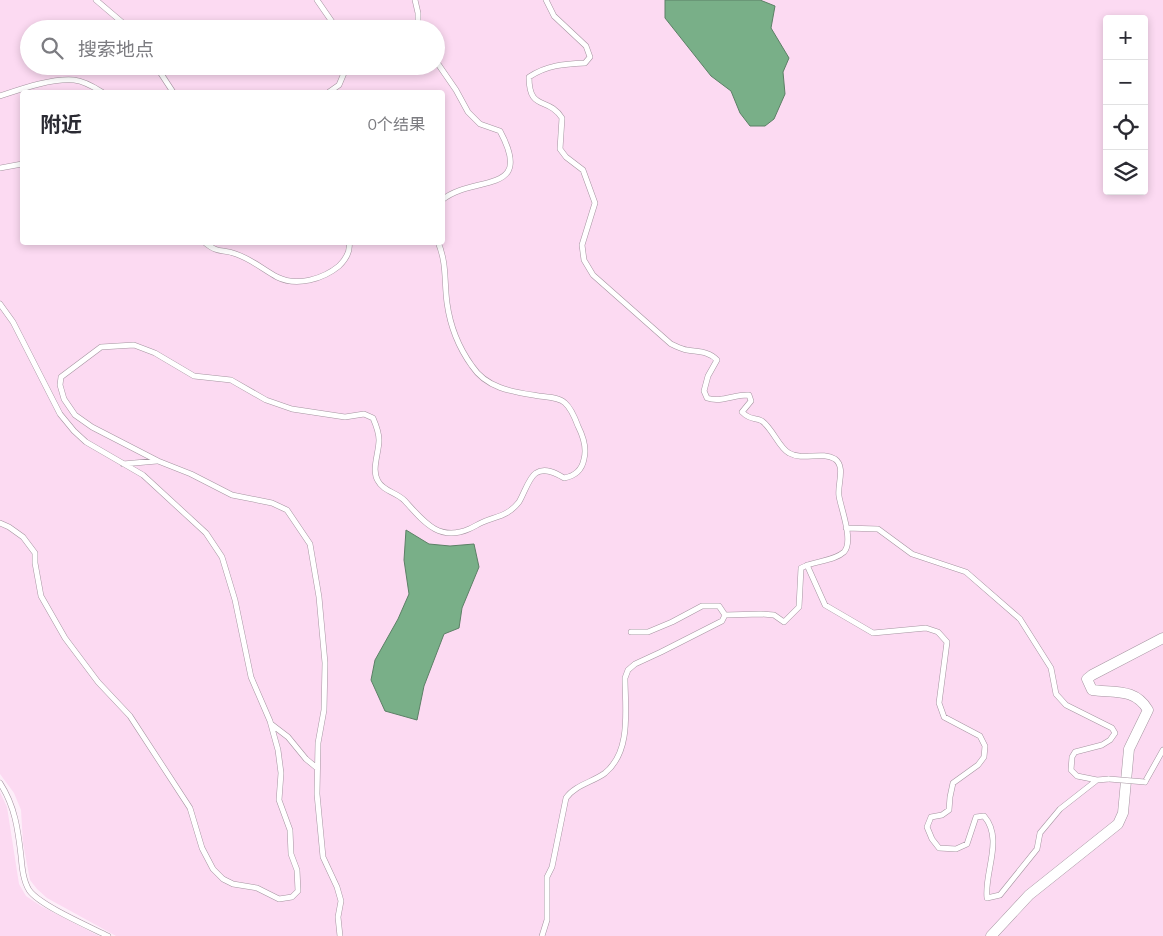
<!DOCTYPE html>
<html lang="zh">
<meta charset="utf-8">
<style>
:root{--surface:#fff;--page:#f2f2f3;--text:#2b2b33;--muted:#7c7c81;--line:#e1e1e2}
body{margin:0;font-family:Mulish,"Noto Sans SC",sans-serif;background:var(--page);color:var(--text)}
.controls{position:absolute;right:15px;top:15px;display:grid;overflow:hidden;border-radius:5px;box-shadow:0 2px 8px #0003}
.controls button{width:45px;height:45px;display:grid;place-items:center;padding:0;border:0;border-bottom:1px solid var(--line);background:var(--surface);color:var(--text);font:25px sans-serif}
.list{margin:0;padding:0;list-style:none}
h2{display:flex;justify-content:space-between;align-items:center;height:65px;margin:0;padding:0 20px;font-size:21px}
h2 small{font-size:16px;font-weight:400;color:var(--muted)}
.icon{flex:none;width:28px;height:28px;fill:none;stroke:currentColor;stroke-width:2;stroke-linecap:round;stroke-linejoin:round}
.map{position:relative;flex:none;width:1163px;height:936px;overflow:hidden}
.search{position:absolute;background:var(--surface);box-shadow:0 2px 8px #0003;left:20px;top:20px;width:425px;height:55px;display:flex;align-items:center;gap:12px;box-sizing:border-box;padding:0 18px;border-radius:28px;color:var(--muted);font-size:19px}
.panel{position:absolute;background:var(--surface);box-shadow:0 2px 8px #0003;left:20px;top:90px;width:425px;height:155px;border-radius:5px}
.map>svg:first-child{display:block}
.green{fill:#fcdaf2;fill-rule:evenodd}
.water{fill:#79af88;stroke:#5c8066}
.lines{fill:none;stroke-linecap:round;stroke-linejoin:round}
.lane-casing{stroke:#a594a0;stroke-width:6}
.street-casing{stroke:#a594a0;stroke-width:11}
.lane{stroke:#fff;stroke-width:5}
.street{stroke:#fff;stroke-width:10}
.lane-bridge-casing{stroke:#a594a0;stroke-width:6;stroke-linecap:butt}
.lane-bridge{stroke:#fff;stroke-width:5}
</style>
<div class="map">
<svg width="1163" height="936" viewBox="0 0 1163 936">
<rect width="100%" height="100%" fill="#fdeef9"/>
<path class="green" d="M0 0H1163V936H116L47 898 37 889 30 880 23 843 21 810 14 793 0 774ZM1107 19H1144V191H1107ZM29 29H436V66H29ZM22 92H442V242H22Z
M0 792 7 807 19 884 26 896 41 906 99 936H0Z"/>
<path class="water" d="M665 0H760L775 6 771 28 789 58 783 72 785 94 774 119 765 126H750L740 113 731 91 711 76 665 18Z
M406 530 429 544 450 546 474 544 479 567 462 608 459 628 444 634 424 686 417 720 385 711 371 680 375 660 398 619 409 594 404 560Z"/>
<g class="lines">
<g class="lane-casing">
<path id="lane" d="M96 0 130 29
M317 0 337 29
M415 0 418 13V29
M546 0 554 16 586 46 590 57 585 63C564 64 547 65 529 77 529 112 548 96 562 118L560 149 566 157 583 170 595 203 582 245 584 260 593 275 671 344C676 346 681 349 687 350 698 352 709 351 717 360L708 376 704 391 707 398C721 403 735 394 749 395L751 401 742 412C751 421 755 417 762 421 773 429 779 448 789 453 803 461 822 451 835 459 846 467 837 485 839 496 841 509 854 541 844 552 833 562 815 560 801 568L799 607 784 622 774 615 761 614 725 615
M436 61 456 90 468 112 480 124 500 131C535 196 474 174 442 200
M156 66 173 92
M329 92 339 85 347 66
M0 96C21 89 52 78 74 80 84 81 94 87 102 92
M0 168 22 164
M204 242C220 255 221 248 236 254 251 259 264 270 277 277 297 287 323 279 339 266 345 260 351 252 349 242
M0 304 13 322 60 414 74 431 86 442 143 475 206 533 222 557 235 600 251 677 270 721 278 750 281 773 279 800 290 830 291 854 297 870 298 891 292 897 279 899 257 888 233 884 223 879 213 869 202 848 190 808 130 716 98 682 65 638 41 596 35 563V553L23 537 9 527 0 523
M123 464 157 461
M846 528 878 529 912 554 966 572 1020 619 1051 668 1056 694 1066 705 1112 728 1115 733 1110 740 1102 745 1075 752 1072 757 1071 770 1077 776 1097 780
M807 565 825 605 873 633 926 628 938 632 947 642 939 703 944 717 980 736 985 746 984 757 978 765 953 783 950 797 949 810 942 815 931 817 927 827 932 839 939 848 956 849 967 844 976 817 984 816C1004 839 984 872 987 898L1000 895 1037 849 1040 833 1060 809 1097 780 1109 779
M271 724 288 737 306 759 317 768
M1145 782 1163 750
M0 783C15 806 18 830 21 856 22 867 23 880 29 890 39 905 90 927 108 936
M340 936 338 917 341 901 337 887 323 857 317 794 318 743 324 710 325 663 319 597 310 544 287 510 272 503 232 495 191 474 158 461 92 427 75 415 64 399 60 385 61 377 101 347 134 345 155 353 194 376 231 380 266 400 292 409 345 417 364 414 373 418C376 425 379 432 379 440 379 453 371 470 378 481 383 491 398 493 405 501 424 522 439 542 469 529 474 527 478 524 483 522 497 516 508 516 519 502 524 494 529 477 536 473 545 467 556 473 564 478 575 476 582 470 584 459 587 448 583 436 578 426 575 418 571 408 565 403 559 397 547 397 539 396 514 392 487 389 472 366 459 348 450 325 447 303 444 280 447 264 438 242
M542 936 547 920V877L552 867 566 798C575 785 593 782 605 773 632 751 625 708 625 678L628 670 635 664 661 652 722 621 725 615 719 606H702L672 622 648 632H631"/>
</g>
<g class="street-casing">
<path id="street" d="M991 936 1029 895 1118 824 1123 813 1129 749 1148 710C1135 688 1115 693 1092 690L1087 679 1092 675 1163 638"/>
</g>
<use href="#lane" class="lane"/>
<use href="#street" class="street"/>
<g class="lane-bridge-casing">
<path id="lane-bridge" d="M1109 779 1145 782"/>
</g>
<use href="#lane-bridge" class="lane-bridge"/>
</g>
</svg>
<div class="controls">
<button>+</button>
<button>−</button>
<button><svg class="icon" aria-label="locate" viewBox="0 0 24 24"><circle cx="12" cy="12" r="6"/><path d="M12 2v4M12 18v4M2 12h4M18 12h4"/></svg></button>
<button><svg class="icon" aria-label="layers" viewBox="0 0 24 24"><path d="M12 4l9 5-9 5-9-5zM3 14l9 5 9-5"/></svg></button>
</div>
<div class="search"><svg class="icon" aria-label="search" viewBox="0 0 24 24"><circle cx="10" cy="10" r="6"/><path d="M15 15l6 6"/></svg>搜索地点</div>
<section class="panel">
<h2>附近<small>0个结果</small></h2>
<ul class="list">
</ul>
</section>
</div>
